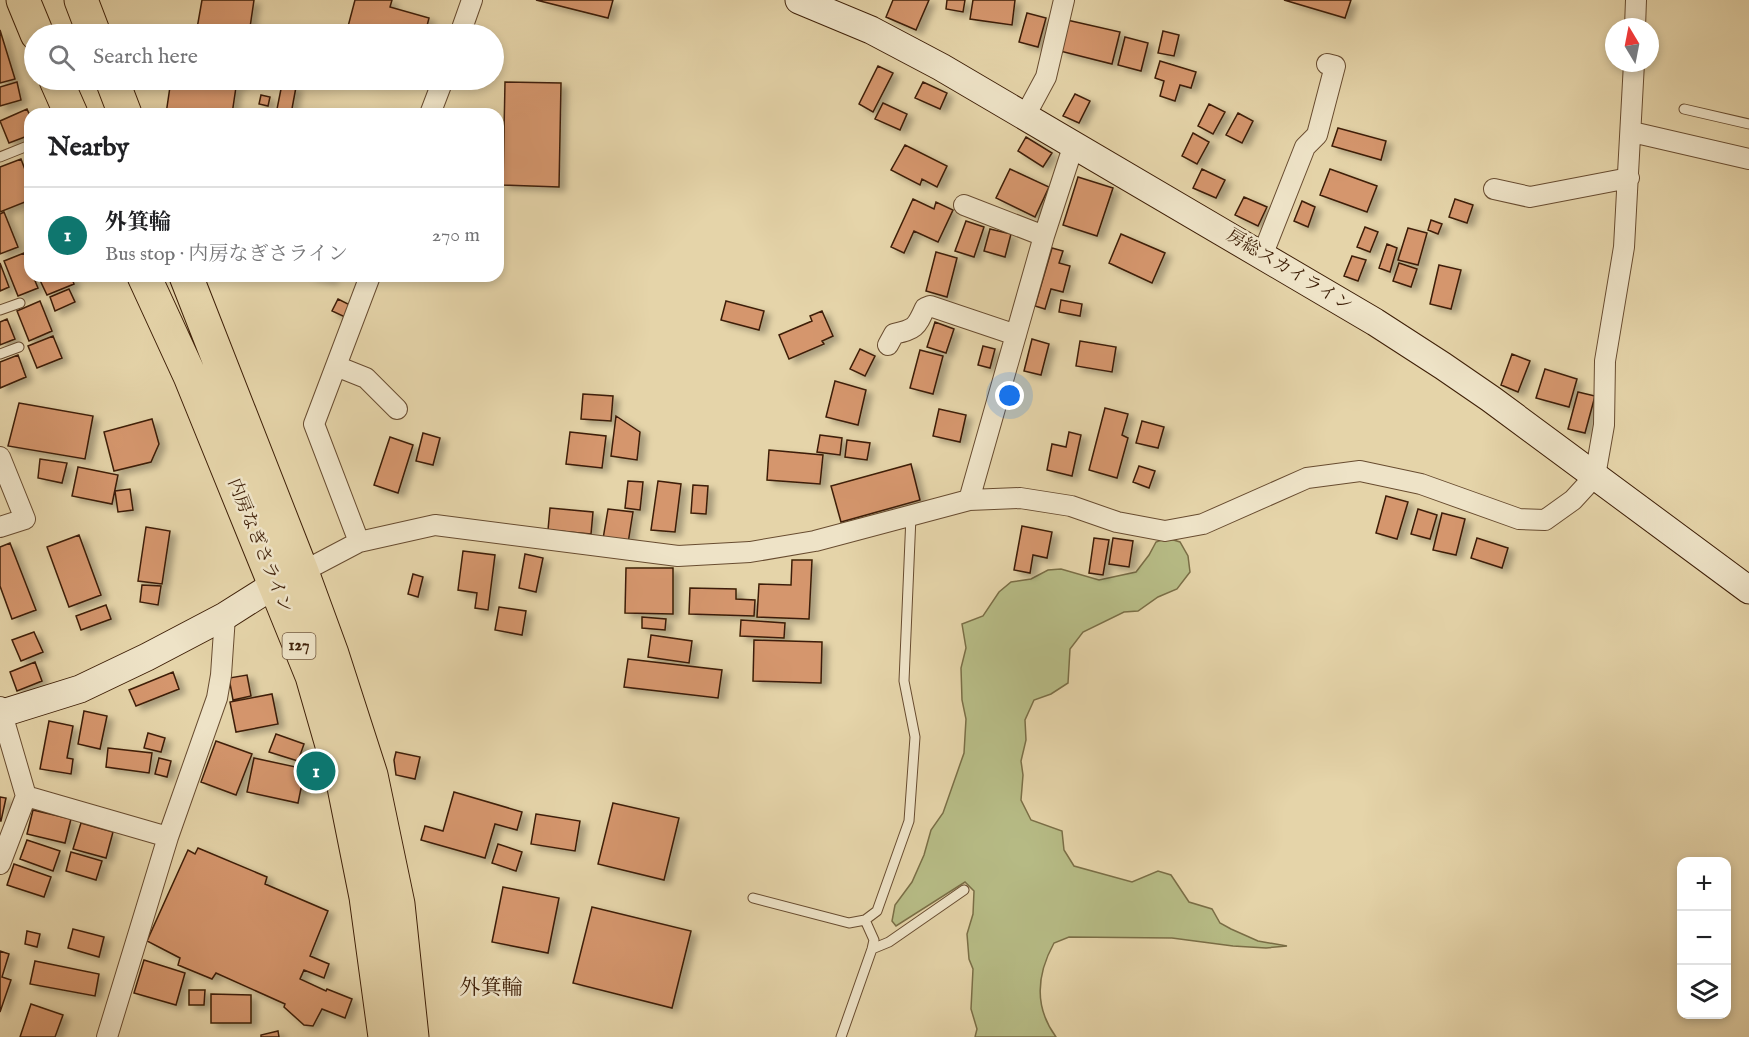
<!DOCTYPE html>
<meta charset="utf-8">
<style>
:root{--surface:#fff;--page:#f6f6f6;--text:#202124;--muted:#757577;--line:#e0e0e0;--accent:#0f766e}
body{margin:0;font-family:"IM FELL English","Noto Serif JP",serif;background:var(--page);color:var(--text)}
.controls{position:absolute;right:18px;bottom:18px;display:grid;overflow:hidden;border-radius:12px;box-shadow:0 3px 9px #0003}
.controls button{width:54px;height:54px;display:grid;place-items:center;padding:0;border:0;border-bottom:2px solid var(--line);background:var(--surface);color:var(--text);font:30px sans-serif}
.compass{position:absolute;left:1605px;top:18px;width:54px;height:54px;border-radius:50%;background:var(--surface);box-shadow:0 3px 9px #0003;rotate:350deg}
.you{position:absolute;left:1010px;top:396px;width:21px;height:21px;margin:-15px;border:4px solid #fff;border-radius:50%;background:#1a73e8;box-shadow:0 0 0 9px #1a73e833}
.badge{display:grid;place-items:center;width:39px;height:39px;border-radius:50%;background:var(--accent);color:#fff;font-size:20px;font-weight:700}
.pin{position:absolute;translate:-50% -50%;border:3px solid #fff;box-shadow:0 2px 6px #0006}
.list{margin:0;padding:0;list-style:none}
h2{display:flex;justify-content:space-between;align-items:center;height:78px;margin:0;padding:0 24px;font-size:26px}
h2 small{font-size:20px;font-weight:400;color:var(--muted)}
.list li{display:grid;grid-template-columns:39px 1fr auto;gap:18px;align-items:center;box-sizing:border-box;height:96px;padding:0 24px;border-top:2px solid var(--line)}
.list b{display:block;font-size:22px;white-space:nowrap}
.list p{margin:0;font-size:20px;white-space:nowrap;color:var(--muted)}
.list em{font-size:20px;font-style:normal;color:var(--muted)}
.icon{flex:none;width:33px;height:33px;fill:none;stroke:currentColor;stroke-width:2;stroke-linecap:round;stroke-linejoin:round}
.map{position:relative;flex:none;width:1749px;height:1037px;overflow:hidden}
.search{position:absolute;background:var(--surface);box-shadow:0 3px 9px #0003;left:24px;top:24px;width:480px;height:66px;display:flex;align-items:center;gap:15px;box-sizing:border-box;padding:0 21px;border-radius:33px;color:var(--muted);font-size:22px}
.panel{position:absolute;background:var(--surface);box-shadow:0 3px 9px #0003;left:24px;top:108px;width:480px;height:174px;border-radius:18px}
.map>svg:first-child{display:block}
.green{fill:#b7bc86;stroke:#7a6e46;stroke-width:1.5}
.building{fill:#d5966d;stroke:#3e1f07;stroke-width:1.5;filter:url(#shadow)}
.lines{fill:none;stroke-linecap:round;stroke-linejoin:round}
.lane-casing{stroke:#684c30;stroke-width:11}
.street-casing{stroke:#684c30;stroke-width:22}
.secondary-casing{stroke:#3e1f07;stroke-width:29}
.highway-casing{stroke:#3e1f07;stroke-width:35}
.lane{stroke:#eee3c7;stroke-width:9}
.street{stroke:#eee3c7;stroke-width:20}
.secondary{stroke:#eee3c7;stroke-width:27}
.highway{stroke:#e5d4a9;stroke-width:33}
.labels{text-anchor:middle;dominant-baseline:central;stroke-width:5;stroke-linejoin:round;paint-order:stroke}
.shield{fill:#eee3c7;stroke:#735a41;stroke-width:1.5}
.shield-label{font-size:16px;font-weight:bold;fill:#3e1f07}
.street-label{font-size:18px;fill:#3e1f07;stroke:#eee3c7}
.quarter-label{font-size:21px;fill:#3e1f07;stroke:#eee3c7}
</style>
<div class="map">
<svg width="1749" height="1037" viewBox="0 0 1749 1037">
<defs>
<filter id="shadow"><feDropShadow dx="6" dy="4" stdDeviation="3" flood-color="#0004"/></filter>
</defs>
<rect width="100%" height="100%" fill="#e5d4a9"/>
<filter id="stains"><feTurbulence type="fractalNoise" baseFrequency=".00333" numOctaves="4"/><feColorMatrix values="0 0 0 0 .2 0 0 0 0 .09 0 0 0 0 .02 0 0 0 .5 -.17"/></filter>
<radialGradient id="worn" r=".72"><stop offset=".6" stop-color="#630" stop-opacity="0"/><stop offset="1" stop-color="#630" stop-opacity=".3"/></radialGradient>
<path class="green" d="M1167 538 1180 542 1188 556 1190 572 1177 589 1158 597 1138 611 1124 612 1083 632 1070 649 1068 683 1051 694 1034 700 1025 720 1026 740 1021 761 1023 775 1021 800 1031 820 1062 831 1064 850 1074 866 1132 882 1158 871 1171 875 1189 902 1212 909 1220 923 1231 929 1258 941 1287 946 1266 948 1233 946 1172 938 1069 937 1054 943C1037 974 1034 1007 1056 1037H975L977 1029 971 1009 973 969 969 959 967 934 973 914 974 891 965 882 896 926 892 921 895 905 912 882 924 855 931 830 943 813 964 753 966 719 962 700 961 668 966 648 962 624 983 616 999 592 1011 582 1031 579 1048 570 1061 569 1099 580 1136 572 1149 555 1156 542Z"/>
<path class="building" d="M202 0H254L249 34H196Z
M355 0H392L390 7 429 18 425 34H346Z
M536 0H613L608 18Z
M893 0H929L916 30 886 17Z
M947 0H965L963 12 946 9Z
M973 0H1015L1012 25 970 19Z
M1284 0H1351L1345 18Z
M1027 13 1046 18 1038 47 1019 42Z
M1067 20 1120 32 1112 64 1060 51Z
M0 30 15 79 0 83Z
M1163 31 1179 35 1174 56 1158 53Z
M1125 37 1148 43 1141 71 1118 65Z
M1160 61 1196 72 1191 88 1180 85 1175 101 1160 96 1164 81 1155 78Z
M878 66 893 73 873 112 859 104Z
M171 80H186L236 87 232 114H166Z
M207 80H242V85Z
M17 82 21 100 0 106V87Z
M505 82 561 83 559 187 503 185Z
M923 82 947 93 940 109 915 98Z
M282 84 296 87 291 114H276Z
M1075 94 1090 101 1079 123 1063 116Z
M261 95 270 97 268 106 259 104Z
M883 103 907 114 900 130 875 119Z
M1209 104 1225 112 1213 134 1198 126Z
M27 109 30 116V135L9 143 0 121Z
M1238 113 1253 121 1242 143 1226 135Z
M1338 128 1386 141 1381 160 1332 146Z
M1193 133 1209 142 1197 164 1182 156Z
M1026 137 1052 153 1043 167 1018 151Z
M905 145 947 166 937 187 922 179 920 185 891 170Z
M21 159 30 183V200L0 212V167Z
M1010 169 1049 187 1035 217 996 198Z
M1202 169 1225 180 1216 198 1193 188Z
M1330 169 1377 186 1367 212 1320 195Z
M1078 177 1113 188 1097 236 1063 225Z
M1244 197 1267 207 1258 226 1235 215Z
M913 199 934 209 936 202 953 210 938 242 914 231 904 253 891 247Z
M1455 199 1473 205 1467 223 1449 217Z
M1302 201 1315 207 1308 227 1294 221Z
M4 212 18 247 0 254V214Z
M1431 220 1442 224 1438 234 1428 230Z
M966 221 984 227 974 257 955 251Z
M1365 227 1378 232 1370 252 1357 247Z
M1408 228 1427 233 1418 265 1398 260Z
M990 229 1011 234 1005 257 984 251Z
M1121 234 1165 253 1152 283 1109 263Z
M1387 244 1397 248 1390 272 1379 268Z
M1052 248 1063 251 1059 263 1070 266 1063 292 1051 289 1045 309 1035 306Z
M936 252 957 258 947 297 926 291Z
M24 253 30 267V276H33L38 288 18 296 4 261Z
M1352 256 1366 260 1358 281 1344 276Z
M0 263 9 287 0 291Z
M1399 263 1417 269 1411 287 1393 281Z
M1439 265 1461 270 1451 309 1430 304Z
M38 276H71L74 284 47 295Z
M308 276H332L331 280Z
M69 289 75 302 55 311 50 297Z
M338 299 350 305 345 317 332 311Z
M1061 300 1082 304 1080 316 1059 312Z
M40 301 52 331 29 341 17 311Z
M726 301 764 311 759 330 721 320Z
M822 311 833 336 822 341 824 344 789 359 779 335 812 321 810 316Z
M7 319 15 339 0 345V322Z
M935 322 954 329 946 353 927 347Z
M53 336 62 358 37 368 28 346Z
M1032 339 1049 344 1041 375 1024 371Z
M1080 341 1116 347 1112 372 1076 366Z
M983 346 995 349 990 368 978 365Z
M860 349 875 356 865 376 850 369Z
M920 350 943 356 933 394 910 388Z
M1512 354 1530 361 1518 392 1501 385Z
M18 355 26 377 0 388V362Z
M1545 369 1577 379 1569 407 1536 398Z
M835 381 866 390 858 425 826 417Z
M1578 392 1595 396 1585 433 1568 429Z
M583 394 613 396 611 421 581 419Z
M19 403 93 416 85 459 8 446Z
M1105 408 1128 414 1122 435 1128 438 1117 478 1089 470Z
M939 409 966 415 960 442 933 436Z
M616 416 640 432 637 460 611 456Z
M152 419 159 444 151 462 114 471 104 432Z
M1142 421 1164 427 1158 448 1136 443Z
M570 432 606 436 602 468 566 464Z
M1069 432 1081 435 1072 476 1047 470 1052 444 1066 447Z
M423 433 440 438 433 465 416 461Z
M820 435 842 438 840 455 817 452Z
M390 437 413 445 398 493 374 485Z
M847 440 870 443 867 460 845 457Z
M769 450 823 455 820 484 767 480Z
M40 459 67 463 62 483 38 478Z
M911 464 920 500 841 522 831 486Z
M1139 466 1155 471 1149 488 1133 482Z
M78 467 118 475 112 504 72 496Z
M628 481 643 482 640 510 625 508Z
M658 481 681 484 675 532 651 530Z
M693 485 708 486 706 514 691 513Z
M130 489 133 510 118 512 115 491Z
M1386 496 1408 502 1397 539 1376 533Z
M550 508 593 512 591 534 548 530Z
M608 509 633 512 628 543 603 539Z
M1418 509 1437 515 1430 539 1411 534Z
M1442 513 1465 519 1456 555 1433 550Z
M1022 526 1052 532 1047 558 1033 555 1030 573 1014 570Z
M146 527 170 531 162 584 138 581Z
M79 535 101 595 69 607 47 547Z
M1094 538 1109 540 1103 575 1089 573Z
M1113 538 1133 541 1129 567 1109 564Z
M1477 538 1508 548 1502 568 1471 558Z
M10 543 36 610 12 619 0 586V547Z
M463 551 495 555 488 610 475 608 477 593 458 590Z
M525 554 543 558 536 592 519 588Z
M792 560H812L809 619 757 617 759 584 791 585Z
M626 568H673V614L625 613Z
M413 574 423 577 418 597 408 594Z
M142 585 161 586 158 605 140 602Z
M690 588 736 589V599L755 600 754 616 689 614Z
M106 605 111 619 81 630 76 616Z
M499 607 526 611 522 635 495 630Z
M642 617 666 619 665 630 642 628Z
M741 620 785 623 784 638 740 636Z
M34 632 43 652 21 661 12 640Z
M651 635 692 641 689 663 648 657Z
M754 640 822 642 821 683 753 681Z
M628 659 722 670 718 698 624 687Z
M35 662 42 681 17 691 10 672Z
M173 672 179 689 136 706 129 690Z
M247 675 251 696 233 700 229 678Z
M272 694 278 724 236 732 230 702Z
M84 711 107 716 100 749 78 744Z
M49 721 73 726 67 758 73 759 71 774 40 769Z
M148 733 165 738 161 752 144 748Z
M276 734 304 744 298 761 269 752Z
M216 741 252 754 236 795 201 782Z
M108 748 152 753 149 773 106 767Z
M396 752 420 757 415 779 396 775 394 760Z
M159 758 171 761 167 777 155 774Z
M254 758 305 769 298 803 247 792Z
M454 792 522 812 517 830 495 824 485 858 421 840 425 826 443 831Z
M0 797 6 798 1 821H0Z
M613 803 679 818 664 880 598 864Z
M33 810 71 819 65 843 27 834Z
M536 814 580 821 575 851 531 844Z
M81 823 113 832 106 858 73 849Z
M27 840 60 851 53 871 20 859Z
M498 844 522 852 516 871 492 863Z
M198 848 267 877 265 884 328 911 310 956 329 964 324 978 304 970 300 979 326 991 327 989 352 999 345 1018 322 1009 313 1026 304 1025 284 1007 285 1004 216 973 212 979 178 965 180 958 147 941 188 850 195 854Z
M71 852 102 861 96 880 66 871Z
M14 864 51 877 44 897 7 885Z
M503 887 559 898 548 953 492 942Z
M592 907 691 931 672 1008 573 983Z
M73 929 104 937 99 957 68 948Z
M27 931 40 934 37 947 25 944Z
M0 951 9 954 2 977 11 980 0 1012Z
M144 960 185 973 176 1005 134 993Z
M35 961 99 974 95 996 30 984Z
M189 990H205L204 1005H189Z
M211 994 251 995V1023H211Z
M31 1004 63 1015 55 1037H20Z
M278 1031 279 1037H261V1035Z"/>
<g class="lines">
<g class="lane-casing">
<path id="lane" d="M1684 109 1749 124
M0 157 30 145
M0 310 20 303
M0 354 19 347
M753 898 849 923 865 920 877 911 909 821 915 737 904 681 911 516
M872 949 889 942 964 890
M841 1037 872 949 874 940 865 920"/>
</g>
<g class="street-casing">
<path id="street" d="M1635 27 1636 0
M460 34 472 0
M430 114 443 80
M1025 116 1046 77 1064 0
M1632 132 1749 159
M1494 189 1530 197 1629 178
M964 205 1044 236
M1262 256 1305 147 1317 135 1335 66 1327 64
M888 345 894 334C915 329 916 328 925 308L930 306 1016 335
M336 366 366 378 397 409
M0 457 25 519 0 527
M969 500 1044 236 1074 144
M359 542 314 424 370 276
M302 572 359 542 435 525 678 556 750 552 815 541 969 500 1020 498 1071 506 1117 522 1165 531 1203 524 1307 478 1360 471 1421 484 1519 519 1545 520 1573 500 1595 476 1604 425 1605 361 1624 247 1634 63
M0 707 26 796 0 864
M26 796 168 837
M107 1037 168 837 217 698 221 675 225 616"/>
</g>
<g class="secondary-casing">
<path id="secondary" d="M799 0 871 30 941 67 1375 322 1443 366 1491 399 1749 590
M0 714 80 689 147 657 225 616 274 585 293 576"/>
</g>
<g class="highway-casing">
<path id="highway" d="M23 0 37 34
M81 0 94 34
M56 80 71 114
M112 80 125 114
M144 276 190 376 312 676 344 787 366 897 385 1037
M186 276 302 572 332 654 371 775 398 904 412 1037"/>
</g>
<use href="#lane" class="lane"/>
<use href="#street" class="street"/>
<use href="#secondary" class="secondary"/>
<use href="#highway" class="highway"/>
</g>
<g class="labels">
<rect class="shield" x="282.5" y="633" width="33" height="26" rx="4.5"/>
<g class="shield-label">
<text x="299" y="646">127</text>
</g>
<g class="street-label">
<text transform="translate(1289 271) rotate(31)">房総スカイライン</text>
<text transform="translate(259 546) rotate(68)">内房なぎさライン</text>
</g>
<g class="quarter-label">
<text x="491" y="988">外箕輪</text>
</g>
</g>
<rect width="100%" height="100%" filter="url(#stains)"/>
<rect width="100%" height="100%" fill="url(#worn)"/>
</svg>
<div class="controls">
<button>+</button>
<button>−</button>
<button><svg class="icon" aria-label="layers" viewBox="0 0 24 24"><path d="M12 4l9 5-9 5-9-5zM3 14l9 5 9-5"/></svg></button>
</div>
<svg class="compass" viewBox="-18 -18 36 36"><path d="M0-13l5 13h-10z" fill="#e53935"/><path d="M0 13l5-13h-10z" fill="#757577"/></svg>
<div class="you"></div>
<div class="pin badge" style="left:316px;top:771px">1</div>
<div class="search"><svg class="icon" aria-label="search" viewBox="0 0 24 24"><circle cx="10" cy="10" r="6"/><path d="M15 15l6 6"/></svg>Search here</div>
<section class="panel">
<h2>Nearby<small></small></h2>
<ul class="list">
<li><span class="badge">1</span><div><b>外箕輪</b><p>Bus stop · 内房なぎさライン</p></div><em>270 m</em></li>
</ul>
</section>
</div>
